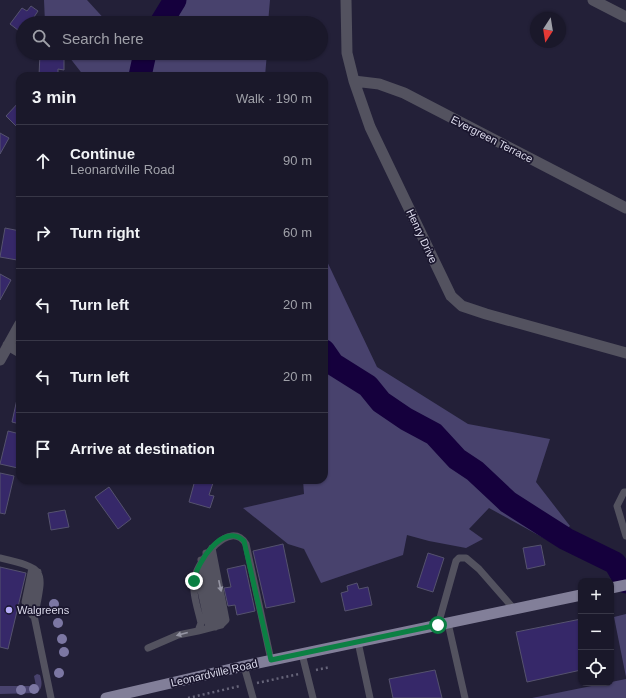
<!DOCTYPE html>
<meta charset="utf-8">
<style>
:root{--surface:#1a182a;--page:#272536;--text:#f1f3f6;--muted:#9fa0a8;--line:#383747}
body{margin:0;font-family:Arial,sans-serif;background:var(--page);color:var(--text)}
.controls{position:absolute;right:12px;bottom:12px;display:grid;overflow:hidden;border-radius:8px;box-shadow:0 1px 3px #0004}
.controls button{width:36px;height:36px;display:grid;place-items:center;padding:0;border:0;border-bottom:1px solid var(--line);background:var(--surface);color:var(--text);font:20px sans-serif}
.compass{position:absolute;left:530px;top:12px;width:36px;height:36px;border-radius:50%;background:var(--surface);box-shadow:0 1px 3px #0004;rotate:192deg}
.stop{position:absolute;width:12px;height:12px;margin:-9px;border:3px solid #0b8043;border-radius:50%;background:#fff}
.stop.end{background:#0b8043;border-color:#fff;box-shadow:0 1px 4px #0008}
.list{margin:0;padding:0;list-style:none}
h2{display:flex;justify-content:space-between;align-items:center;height:52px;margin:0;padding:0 16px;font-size:17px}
h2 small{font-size:13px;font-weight:400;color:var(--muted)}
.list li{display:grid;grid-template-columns:26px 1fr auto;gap:12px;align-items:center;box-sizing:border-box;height:72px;padding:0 16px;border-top:1px solid var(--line)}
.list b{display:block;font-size:15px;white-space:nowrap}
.list p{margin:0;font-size:13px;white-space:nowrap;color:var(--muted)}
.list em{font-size:13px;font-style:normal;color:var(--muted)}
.icon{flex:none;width:22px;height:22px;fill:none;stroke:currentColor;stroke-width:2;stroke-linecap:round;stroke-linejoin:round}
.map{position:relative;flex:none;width:626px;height:698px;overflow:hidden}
.search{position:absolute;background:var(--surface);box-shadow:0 1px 3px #0004;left:16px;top:16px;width:312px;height:44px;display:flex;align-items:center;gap:10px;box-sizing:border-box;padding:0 14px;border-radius:22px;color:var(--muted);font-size:15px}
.panel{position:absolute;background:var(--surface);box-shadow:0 1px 3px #0004;left:16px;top:72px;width:312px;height:412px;border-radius:12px}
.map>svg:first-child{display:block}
.green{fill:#48426d}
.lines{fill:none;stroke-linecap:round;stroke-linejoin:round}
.river{stroke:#15003d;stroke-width:23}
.building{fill:#362869;stroke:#55526e}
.path{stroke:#67657a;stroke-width:2.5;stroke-dasharray:2 3;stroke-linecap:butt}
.service{stroke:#53525f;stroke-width:7}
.minor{stroke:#53525f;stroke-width:11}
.primary{stroke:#827f99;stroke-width:11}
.tree{fill:#7c77a3}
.oneway{fill:#9696a4}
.route{stroke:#0b8043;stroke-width:5}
.poi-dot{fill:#b5acf8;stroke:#1a162e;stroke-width:1.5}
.labels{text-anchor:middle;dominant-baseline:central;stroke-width:3.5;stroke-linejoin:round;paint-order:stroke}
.street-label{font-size:11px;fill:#dad9ea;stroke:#1a162e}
.poi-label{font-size:11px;fill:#dad9ea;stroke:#1a162e;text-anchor:start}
</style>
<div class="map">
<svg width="626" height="698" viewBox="0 0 626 698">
<rect width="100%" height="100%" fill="#232038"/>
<path class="green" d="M44 0H87L108 23H45Z
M167 0H270L268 23H153Z
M66 53H267L265 76H84Z
M324 255 377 367 468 424 550 439 536 482 570 526 551 542 489 508 469 529 483 539 466 548 429 541 407 535 403 555 321 583 304 549 288 544 243 508 304 494 303 480H324Z
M626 614V677L614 617Z
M37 674 40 675C42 682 43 688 37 693L0 694V686H36L34 676Z
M626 679V698H532Z"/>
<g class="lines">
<path class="river" d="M161 23 175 0
M140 76 145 53
M324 351 333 364 368 386 381 402 406 419 434 434 457 459 475 471 508 502 566 539 615 563 626 582"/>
</g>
<path class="building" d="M31 6 38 11 34 17 42 23H23V34L10 24 22 8 27 11Z
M40 53 64 54V70L58 69V76H39Z
M20 101V128L19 129 6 116Z
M0 133 9 138 0 154Z
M5 228 20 231 17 260 0 257Z
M0 274 11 280 0 300Z
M19 390H20V424L12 422Z
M8 431 20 434V458L18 468 0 464Z
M0 473 14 476 5 514 0 513Z
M195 480H214L209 495 214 496 210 508 189 502Z
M109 487 131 519 118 529 95 497Z
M65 510 69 527 51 530 48 513Z
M283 544 295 602 266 608 253 551Z
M541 545 545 565 527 569 523 548Z
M428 553 444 558 433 592 417 587Z
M245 565 255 611 237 615 235 605 228 606 224 588 231 587 227 569Z
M0 567 26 573 8 649 0 647Z
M357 583 359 589 368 587 372 605 345 611 341 593 348 591 347 586Z
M581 619V670L527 682 516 632Z
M435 670 442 698H393L389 679Z"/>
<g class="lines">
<path class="path" d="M316 670 330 667
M257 683 299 674
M188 698 240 686"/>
<path class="service" d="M626 492H624L617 506 626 536
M206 553 221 625
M0 558C46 569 44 569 35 614
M201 560 215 627
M38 572 31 601 51 698
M197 572 209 628
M32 615 25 602 32 568
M448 623 465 698
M438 625 456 561 459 558H466L479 569 514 609
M198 631 221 625 226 620 212 548
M358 642 370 698
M148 648 178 635 198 631 201 623C198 609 191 591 195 577 198 561 230 518 246 544L271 660
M302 654 313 698
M244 666 253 698"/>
<path class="minor" d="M346 0 347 53 354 81 370 127 451 296 462 306 486 314 626 353
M593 0 626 17
M354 81 379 84 404 93 626 208
M8 345 20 352
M0 360 20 324"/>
<path class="primary" d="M611 588 626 585
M106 698 244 666 581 595"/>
</g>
<g class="tree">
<circle cx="54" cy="604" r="5"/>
<circle cx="58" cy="623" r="5"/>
<circle cx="62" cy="639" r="5"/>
<circle cx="64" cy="652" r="5"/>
<circle cx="59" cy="673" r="5"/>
<circle cx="34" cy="689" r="5"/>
<circle cx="21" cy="690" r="5"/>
</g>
<defs><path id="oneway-solid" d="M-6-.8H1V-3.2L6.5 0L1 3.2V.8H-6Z"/></defs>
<g class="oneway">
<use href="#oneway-solid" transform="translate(220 586) rotate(78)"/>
<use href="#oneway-solid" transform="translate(182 634) rotate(165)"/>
</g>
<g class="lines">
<path class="route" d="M194 581C196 563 224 521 244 541L271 660 438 625"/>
</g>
<circle class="poi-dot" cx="9" cy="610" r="4"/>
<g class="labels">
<g class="street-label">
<text transform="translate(492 139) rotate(27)">Evergreen Terrace</text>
<text transform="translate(422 236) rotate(65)">Henry Drive</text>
<text transform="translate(214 673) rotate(-13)">Leonardville Road</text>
</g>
<g class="poi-label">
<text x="17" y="610">Walgreens</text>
</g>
</g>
</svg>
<div class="controls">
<button>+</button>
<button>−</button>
<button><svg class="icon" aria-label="locate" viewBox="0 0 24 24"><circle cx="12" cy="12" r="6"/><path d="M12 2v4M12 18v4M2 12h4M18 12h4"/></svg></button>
</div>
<svg class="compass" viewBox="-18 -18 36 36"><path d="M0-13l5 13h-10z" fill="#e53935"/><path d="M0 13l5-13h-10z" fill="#9fa0a8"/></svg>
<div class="stop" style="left:438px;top:625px"></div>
<div class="stop end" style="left:194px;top:581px"></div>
<div class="search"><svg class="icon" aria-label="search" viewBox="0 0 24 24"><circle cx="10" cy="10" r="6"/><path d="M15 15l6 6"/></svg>Search here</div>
<section class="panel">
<h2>3 min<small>Walk · 190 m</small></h2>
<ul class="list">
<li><svg class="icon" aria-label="ahead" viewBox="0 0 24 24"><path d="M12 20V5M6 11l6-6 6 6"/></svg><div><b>Continue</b><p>Leonardville Road</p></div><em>90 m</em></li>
<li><svg class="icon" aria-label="right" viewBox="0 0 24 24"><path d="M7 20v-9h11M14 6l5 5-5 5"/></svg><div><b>Turn right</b></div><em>60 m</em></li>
<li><svg class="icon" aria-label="left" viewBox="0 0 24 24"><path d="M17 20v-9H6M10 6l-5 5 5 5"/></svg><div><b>Turn left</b></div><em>20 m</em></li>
<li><svg class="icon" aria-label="left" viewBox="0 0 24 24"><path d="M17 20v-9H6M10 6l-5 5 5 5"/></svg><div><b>Turn left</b></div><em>20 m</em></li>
<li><svg class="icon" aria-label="arrive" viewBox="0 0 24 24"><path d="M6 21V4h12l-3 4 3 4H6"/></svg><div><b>Arrive at destination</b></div></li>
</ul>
</section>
</div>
